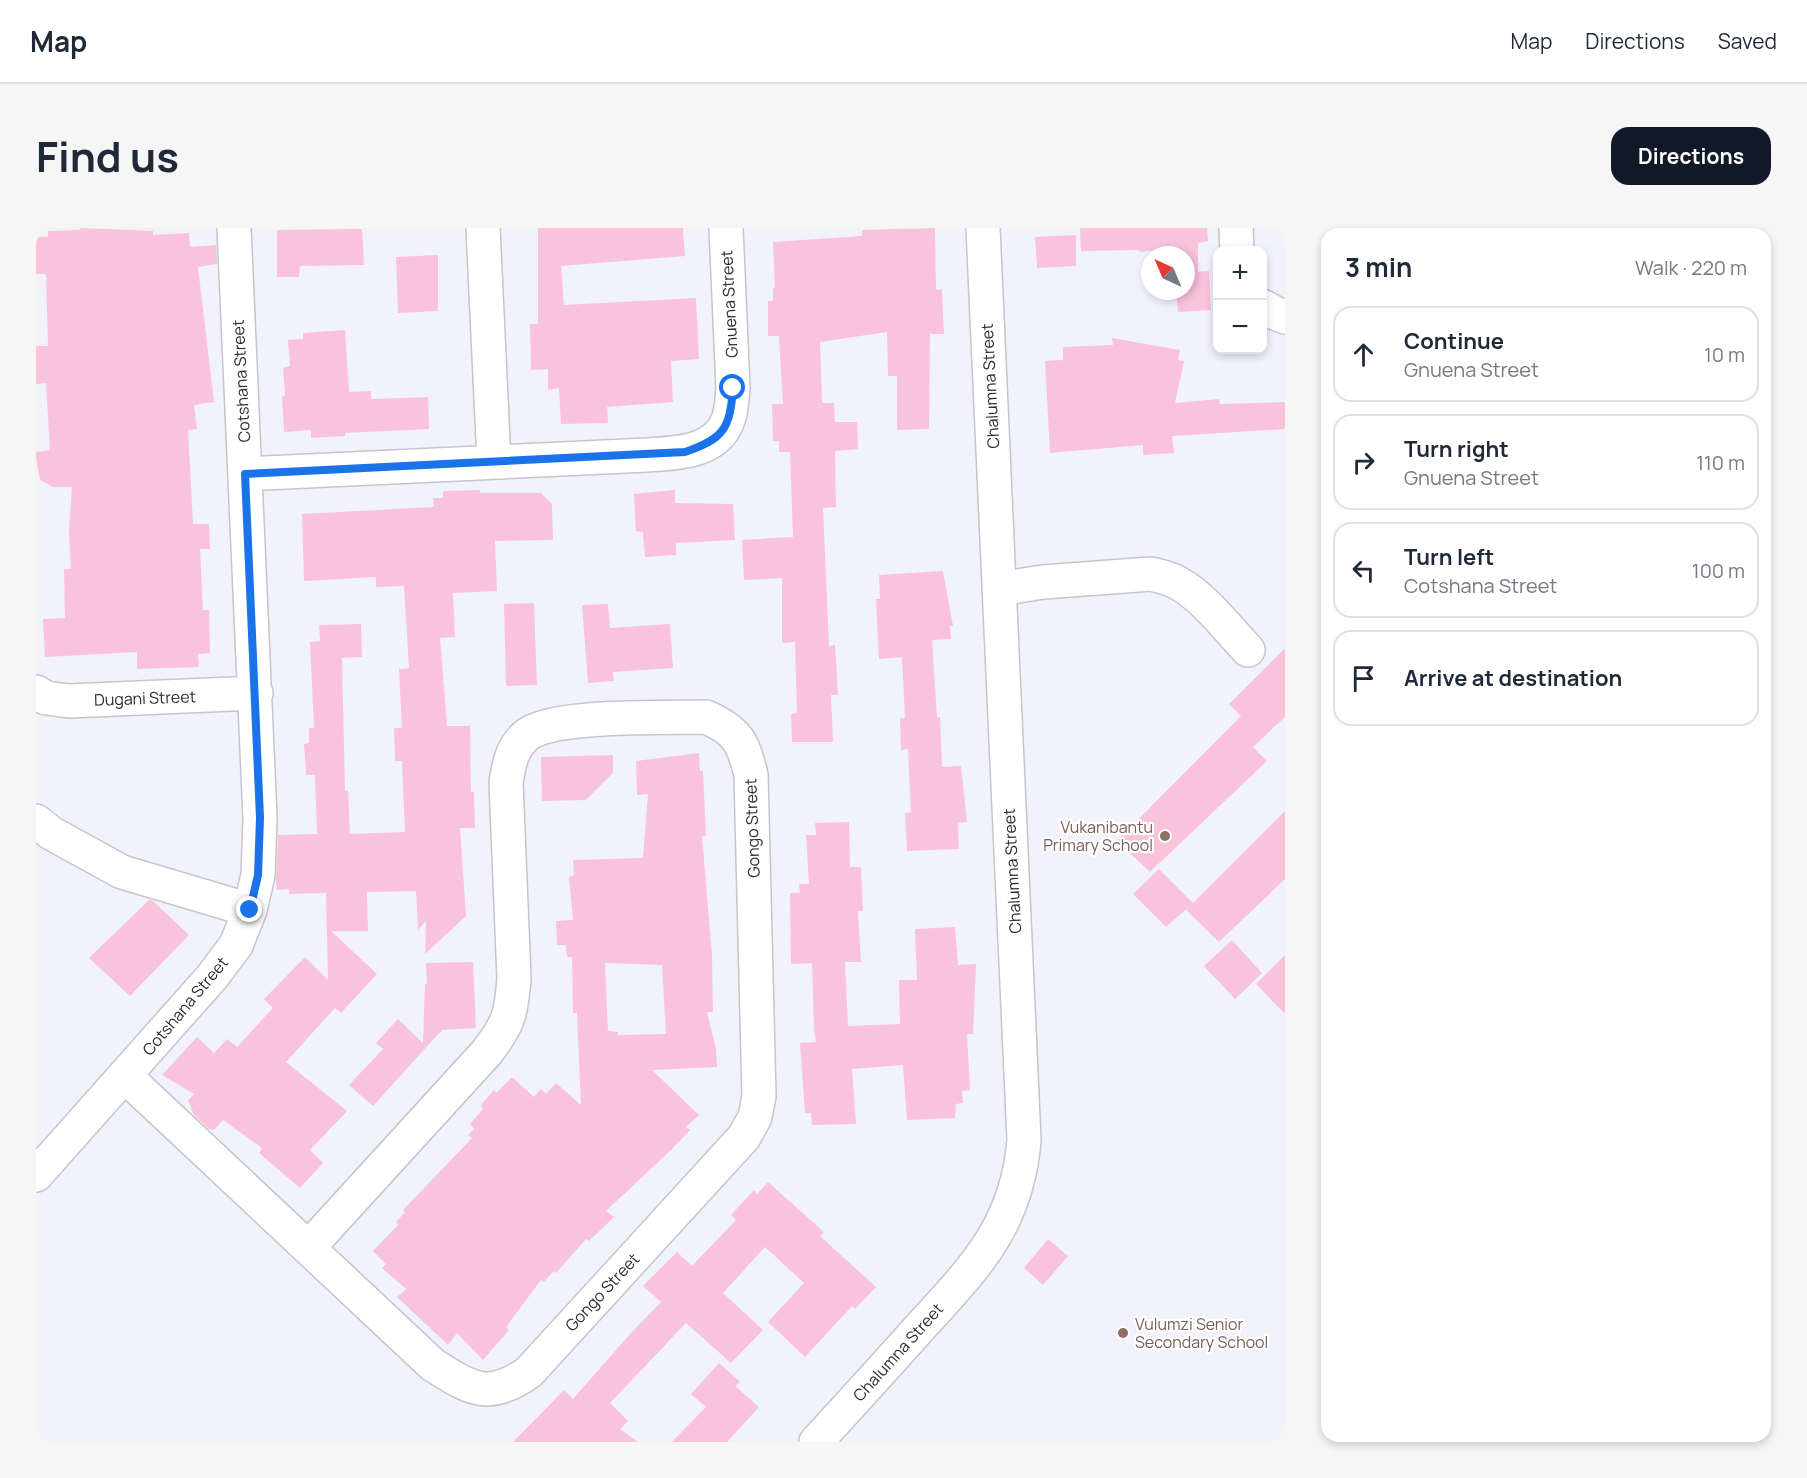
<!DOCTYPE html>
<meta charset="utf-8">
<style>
:root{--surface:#fff;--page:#f6f6f7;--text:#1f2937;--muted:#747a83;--line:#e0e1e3;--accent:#111827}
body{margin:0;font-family:Manrope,sans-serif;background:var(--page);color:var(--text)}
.controls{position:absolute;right:18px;top:18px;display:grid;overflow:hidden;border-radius:12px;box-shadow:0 3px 9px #0003}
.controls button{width:54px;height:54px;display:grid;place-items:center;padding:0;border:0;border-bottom:2px solid var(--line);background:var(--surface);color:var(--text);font:30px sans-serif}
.compass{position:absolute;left:1105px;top:18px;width:54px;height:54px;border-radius:50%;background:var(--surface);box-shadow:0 3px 9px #0003;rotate:316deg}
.stop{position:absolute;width:18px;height:18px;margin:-14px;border:4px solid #1a73e8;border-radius:50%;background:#fff}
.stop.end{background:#1a73e8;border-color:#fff;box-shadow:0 2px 6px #0008}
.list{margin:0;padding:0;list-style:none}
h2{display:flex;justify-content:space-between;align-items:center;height:78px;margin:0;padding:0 24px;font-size:26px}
h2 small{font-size:20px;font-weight:400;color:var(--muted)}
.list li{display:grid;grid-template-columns:39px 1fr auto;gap:18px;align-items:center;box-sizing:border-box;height:96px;margin:0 12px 12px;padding:0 12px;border:2px solid var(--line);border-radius:18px}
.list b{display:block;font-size:22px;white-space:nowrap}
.list p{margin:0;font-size:20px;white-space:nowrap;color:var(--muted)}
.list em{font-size:20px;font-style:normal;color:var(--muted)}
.icon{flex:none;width:33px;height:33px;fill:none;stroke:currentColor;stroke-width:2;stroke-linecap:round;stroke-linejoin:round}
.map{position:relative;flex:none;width:1249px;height:1214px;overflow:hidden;border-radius:18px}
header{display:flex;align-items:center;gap:36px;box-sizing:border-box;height:84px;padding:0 30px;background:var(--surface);border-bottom:2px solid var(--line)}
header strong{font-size:28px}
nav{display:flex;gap:33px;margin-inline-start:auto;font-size:21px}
.intro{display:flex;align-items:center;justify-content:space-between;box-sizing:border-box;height:144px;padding:0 36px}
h1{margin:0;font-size:42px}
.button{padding:15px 27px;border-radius:18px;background:var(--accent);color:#fff;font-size:21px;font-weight:700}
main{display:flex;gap:36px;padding:0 36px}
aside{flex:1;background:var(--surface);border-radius:18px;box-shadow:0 3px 9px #0003}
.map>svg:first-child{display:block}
.building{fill:#f8c3db;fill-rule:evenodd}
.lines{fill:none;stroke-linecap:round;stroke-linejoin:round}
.minor-casing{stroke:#c5c5ce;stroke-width:36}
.minor{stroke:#fff;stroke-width:33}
.route{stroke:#1a73e8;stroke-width:8}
.education-dot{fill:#8d6e63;stroke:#fff;stroke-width:2}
.labels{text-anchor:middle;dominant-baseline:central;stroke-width:4.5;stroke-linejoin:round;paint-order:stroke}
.street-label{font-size:16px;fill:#2d2d31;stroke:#fff}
.education-label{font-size:16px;fill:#785e54;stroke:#fff;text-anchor:end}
</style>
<header>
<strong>Map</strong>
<nav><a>Map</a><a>Directions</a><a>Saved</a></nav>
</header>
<div class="intro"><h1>Find us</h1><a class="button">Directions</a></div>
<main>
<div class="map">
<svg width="1249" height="1214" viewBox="0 0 1249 1214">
<rect width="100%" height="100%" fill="#f2f2fd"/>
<path class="building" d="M44 0 117 3V7L153 5 154 19 180 17 181 36 162 39 178 174 158 177 161 201 152 202 157 296H173L174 321H164L167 382H173L174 425 162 426 163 439 101 441V424L9 429 7 391 29 390 28 341H35L33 303 36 259H17L4 252 0 230V224L14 222 10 155 0 156V118H12L10 46H0V9H12V3L44 2Z
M502 0H647L649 28 525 38 528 77 660 70 663 131 635 133 637 174 571 179 572 195 525 196 523 160 512 162V141L495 142 494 96H502Z
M899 0 900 62 906 61 908 106H894L893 201 861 202V148H852L851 104 784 114 786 175H798L799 194H821L822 221 799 223 800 279 787 280 793 418 799 417 802 467H795L797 514H756L755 486 761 485 759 414 746 415V350L708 352 706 312 757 309 754 224H743V213H737L736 176H747L743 108H732V73H737V60H739L737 14 826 8V2Z
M1044 0H1171L1172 13 1162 15V44L1173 43 1175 82 1142 84 1140 63H1150V27H1123L1121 22 1104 24 1103 22 1045 23Z
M326 1 328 37 264 38 263 49H241V2Z
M1040 7V38L1001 40 999 9Z
M402 27V83L362 85 360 29Z
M309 102 313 164 335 163V171L392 169 393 201 309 205V208L275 210V202L248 204 246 168H249L247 140 254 138 252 112 267 111V105Z
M1076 110 1144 122 1142 132 1148 133 1139 175 1183 171 1184 176 1249 174V201L1136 208 1138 225 1107 227V217L1014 225 1009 133 1027 132V119L1077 117Z
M444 262V265H505L516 276 517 312 459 313 461 363 417 365 419 409 404 410 411 498H434L435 564H438L439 600H424L430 688 389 726 390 693 382 702 380 663 331 664 332 703H295L341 746 305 785 299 780 250 834 311 883 274 922 287 935 264 960 223 925 226 920 187 892 178 902 173 901 158 887 152 872 158 866 126 847 161 809 178 825 191 811 201 819 237 780 228 771 269 729 292 752 290 665 253 666V661L241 662 240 654 242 607 281 606 279 547H270L268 516 273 515V500H278L274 414 284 413 283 397 325 396 326 429 306 430 309 563H312L314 606 369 604 366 533H359L358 500H366L363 441 373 440 368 358 340 359V349L268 353 266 286 398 279 397 270H407V263Z
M639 262V275L697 276 699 312 640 315V327L609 329 607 304 600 303 598 266Z
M907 343 917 398H914L915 411 896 412 901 489H904L906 539 925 538 931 594 922 595 923 621 871 623 869 585 875 584 872 521 865 522 864 490H869L866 429 843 431 840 371H844L843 347Z
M498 375 501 457 470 458 468 376Z
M572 376 574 400 634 396 637 440 577 444 578 453 552 455 546 377Z
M1249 420V489L1217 519 1231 533 1114 644 1081 613 1205 488 1193 476Z
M663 525 664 543H667L670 608H666L676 727 677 784H671L680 821 681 839 616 842 663 887 650 899 654 902 636 921 570 983 578 989 553 1013 550 1011 520 1045 518 1043 508 1054 505 1052 470 1099 473 1102 447 1132 421 1105 412 1117 361 1069 370 1061 346 1040 350 1036 337 1023 362 997 360 994 369 984 367 982 436 910 432 907 438 901 434 896 447 881 445 877 458 862 460 865 476 849 498 869 505 861 510 866 520 855 545 877 541 785H537L536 729H531L530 717H521L520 693 537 692 533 649 538 647 537 632 607 630 612 566 601 567 600 533ZM569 735 626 737 630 806 582 807V804L572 803Z
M577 527V545L550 572 506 573 505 529Z
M1249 583V651L1183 714 1150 682Z
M813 594 814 639H825L827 683H822L825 734H809L812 798 864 796 863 752H881L879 701 919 699 922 737 940 736 937 806H931L934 862 926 863 927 875 920 876 919 890 871 892 867 837 816 841 820 896 776 897 775 885H769L764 815 780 814 778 802 776 735 755 736 754 665H764L763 656H773L770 607H780L779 595Z
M1123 641 1157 675 1130 699 1097 666Z
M113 672 117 673 153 707 94 768 53 730Z
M1196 712 1226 745 1199 771 1168 738Z
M1249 727V786L1220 756Z
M437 734 440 800 406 802 337 878 313 857 347 821 340 815 362 791 387 815 389 756 391 755 390 735Z
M732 954 788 1004 784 1008 840 1059 819 1081 816 1078 769 1129 732 1094 768 1055 729 1019 687 1065 727 1102 695 1135 650 1095 574 1175 592 1193 584 1201 602 1214H477L528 1162 537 1171 594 1106 625 1074 607 1058 641 1024 656 1038 700 992 695 987 718 962 721 966Z
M1012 1011 1032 1028 1007 1057 988 1040Z
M683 1135 704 1154 699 1158 723 1179 691 1214H636L670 1179 655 1166Z"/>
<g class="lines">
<g class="minor-casing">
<path id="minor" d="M447 0 458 234
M1200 0 1201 22
M1226 78 1241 86 1249 89
M209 246 611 227C640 225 680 225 692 192 696 182 696 170 697 160L690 0
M963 361 1007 354 1115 346C1124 348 1134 350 1142 355 1168 369 1192 401 1212 422
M0 464 10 470 33 473 220 465
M0 593 15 605 86 644 214 682
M89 848 397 1137C435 1161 453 1173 493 1144L708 909 719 889 723 868 715 547C707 514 702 503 670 489 631 490 521 486 492 506 476 518 473 536 470 554L478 751C475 787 473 795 451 824L273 1019
M0 947 176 749 200 717 214 682 222 647 224 590 198 0
M780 1214C813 1178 846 1142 878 1106 935 1043 981 1001 988 912L947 0"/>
</g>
<use href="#minor" class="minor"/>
</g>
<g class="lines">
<path class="route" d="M214 682 222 647 224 590 209 246 649 224C688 211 694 200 697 160"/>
</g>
<g class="education-dot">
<circle cx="1129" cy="608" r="6"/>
<circle cx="1087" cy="1105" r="6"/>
</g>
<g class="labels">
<g class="street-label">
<text transform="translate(693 76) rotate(-93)">Gnuena Street</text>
<text transform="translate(205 153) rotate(-93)">Cotshana Street</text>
<text transform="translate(954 158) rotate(-93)">Chalumna Street</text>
<text transform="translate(109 470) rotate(-2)">Dugani Street</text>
<text transform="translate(716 600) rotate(-92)">Gongo Street</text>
<text transform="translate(976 643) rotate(-93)">Chalumna Street</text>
<text transform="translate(149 778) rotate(-50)">Cotshana Street</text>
<text transform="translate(566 1064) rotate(-47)">Gongo Street</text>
<text transform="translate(862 1124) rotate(-48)">Chalumna Street</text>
</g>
<g class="education-label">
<text x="1117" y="599">Vukanibantu<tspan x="1117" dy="18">Primary School</tspan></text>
<text x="1099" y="1096" text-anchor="start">Vulumzi Senior<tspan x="1099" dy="18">Secondary School</tspan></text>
</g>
</g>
</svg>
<div class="controls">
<button>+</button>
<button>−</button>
</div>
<svg class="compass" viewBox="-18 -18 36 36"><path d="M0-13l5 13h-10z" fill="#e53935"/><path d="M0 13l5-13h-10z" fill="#747a83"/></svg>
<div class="stop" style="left:697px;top:160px"></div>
<div class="stop end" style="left:214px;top:682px"></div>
</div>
<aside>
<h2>3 min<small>Walk · 220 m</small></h2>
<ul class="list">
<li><svg class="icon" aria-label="ahead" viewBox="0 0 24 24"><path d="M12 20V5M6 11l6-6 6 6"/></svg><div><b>Continue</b><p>Gnuena Street</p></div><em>10 m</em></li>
<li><svg class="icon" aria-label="right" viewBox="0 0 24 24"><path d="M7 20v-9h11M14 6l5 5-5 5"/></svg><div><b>Turn right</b><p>Gnuena Street</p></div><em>110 m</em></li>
<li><svg class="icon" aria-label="left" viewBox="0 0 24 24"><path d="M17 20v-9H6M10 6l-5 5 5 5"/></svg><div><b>Turn left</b><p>Cotshana Street</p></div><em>100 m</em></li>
<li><svg class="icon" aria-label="arrive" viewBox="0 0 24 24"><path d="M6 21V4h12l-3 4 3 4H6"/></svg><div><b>Arrive at destination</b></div></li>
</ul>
</aside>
</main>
